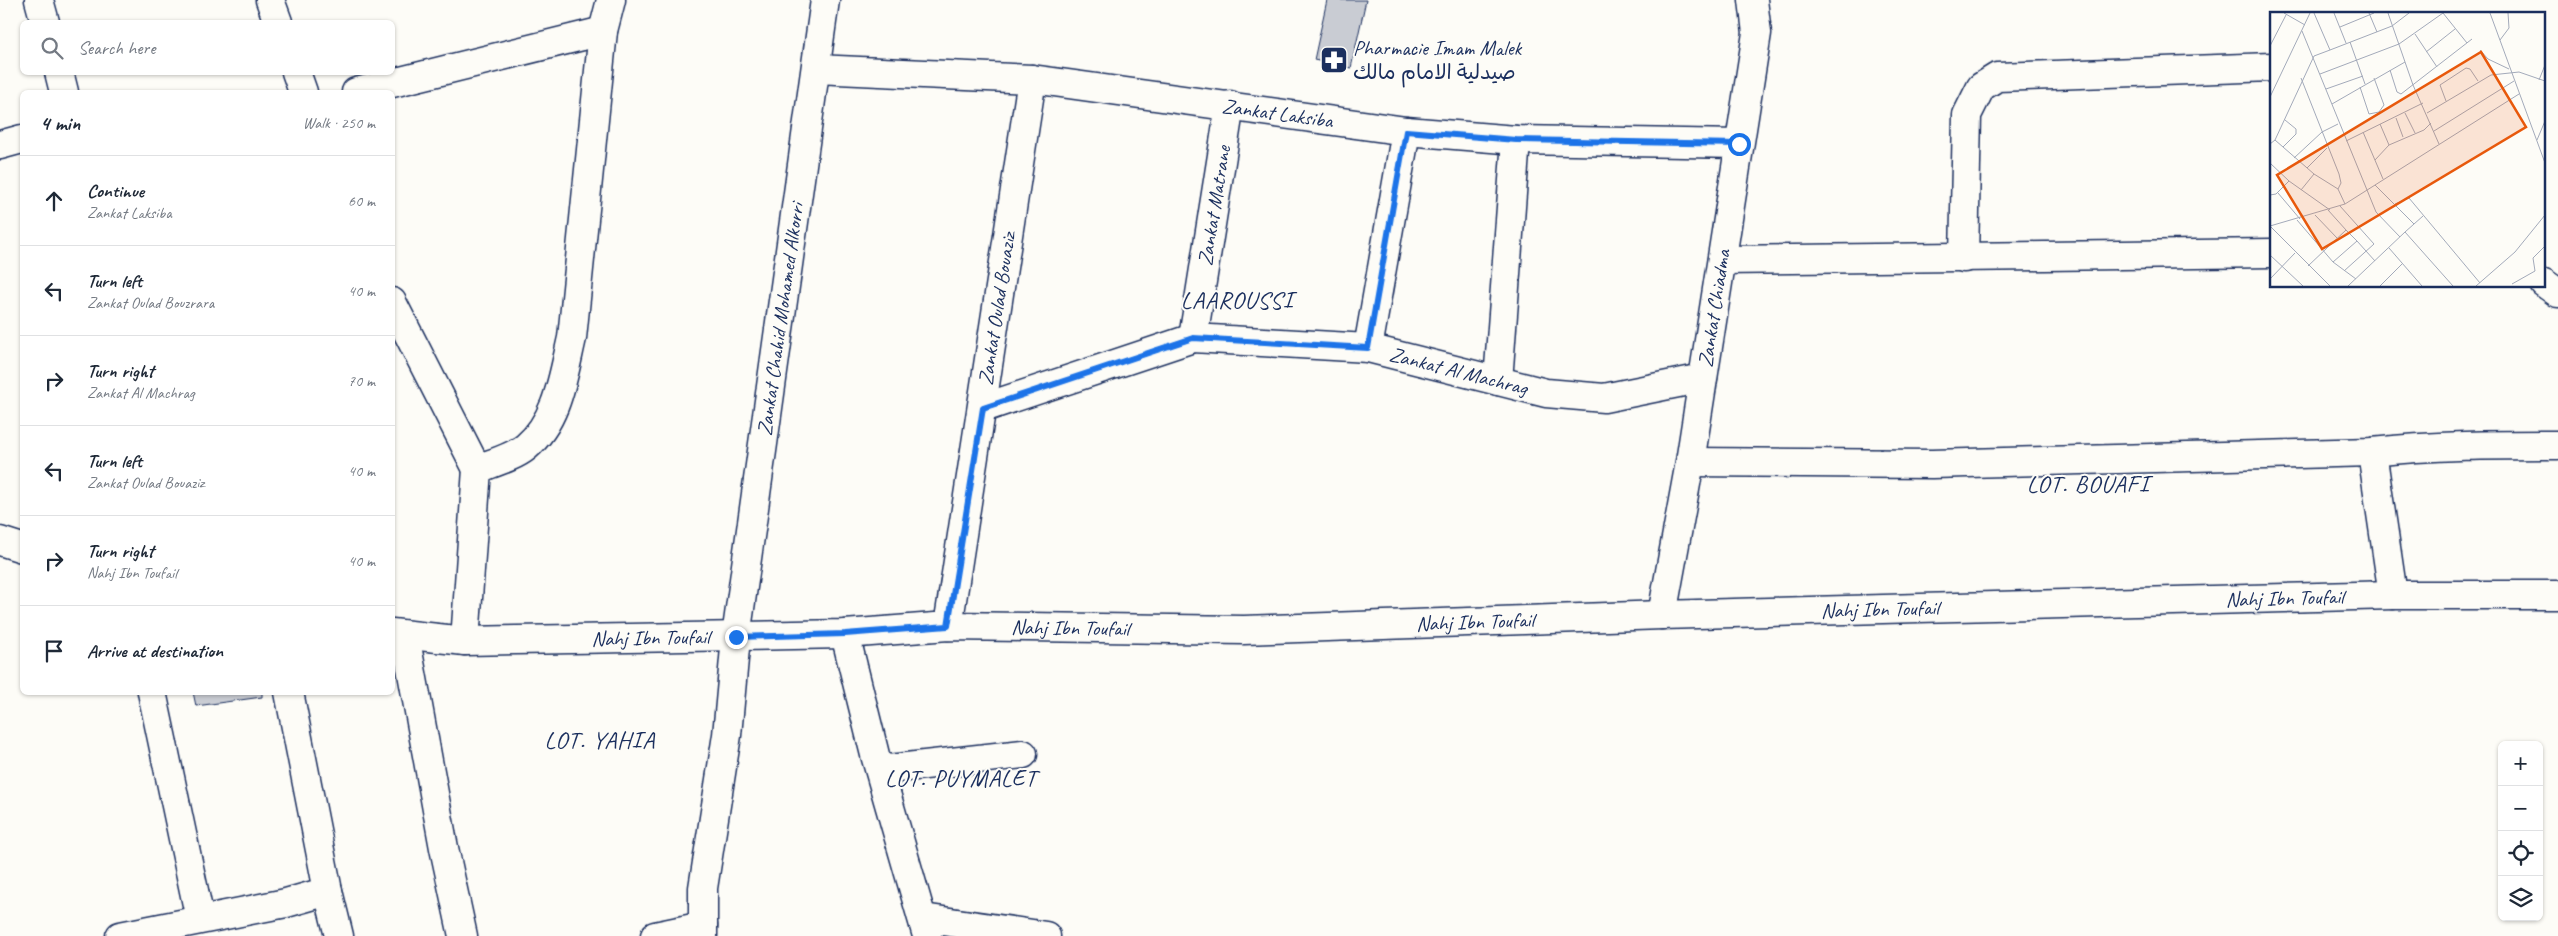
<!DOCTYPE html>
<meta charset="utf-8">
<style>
:root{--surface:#fff;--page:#f2f2f3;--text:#1f2937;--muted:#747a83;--line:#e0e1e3}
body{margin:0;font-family:Caveat,"Playpen Sans Arabic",sans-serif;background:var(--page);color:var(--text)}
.controls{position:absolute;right:15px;bottom:15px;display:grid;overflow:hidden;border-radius:8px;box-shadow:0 1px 4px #0004}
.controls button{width:45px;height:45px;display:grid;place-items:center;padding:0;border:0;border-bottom:1px solid var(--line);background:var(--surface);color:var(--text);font:25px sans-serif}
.stop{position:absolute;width:15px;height:15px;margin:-11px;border:4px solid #1a73e8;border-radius:50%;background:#fff}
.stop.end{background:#1a73e8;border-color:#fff;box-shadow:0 1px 5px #0008}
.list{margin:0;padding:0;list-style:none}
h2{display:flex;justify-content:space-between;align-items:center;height:65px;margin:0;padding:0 20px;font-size:21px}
h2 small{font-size:16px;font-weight:400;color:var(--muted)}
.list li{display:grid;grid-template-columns:32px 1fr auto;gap:15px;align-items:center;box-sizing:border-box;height:90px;padding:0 20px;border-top:1px solid var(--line)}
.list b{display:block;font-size:19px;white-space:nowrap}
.list p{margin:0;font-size:16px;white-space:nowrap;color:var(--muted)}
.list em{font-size:16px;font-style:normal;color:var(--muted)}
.icon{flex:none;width:28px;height:28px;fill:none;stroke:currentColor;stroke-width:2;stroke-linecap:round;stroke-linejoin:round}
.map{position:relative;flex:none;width:2558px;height:936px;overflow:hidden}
.search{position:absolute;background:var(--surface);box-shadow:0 1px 4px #0004;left:20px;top:20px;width:375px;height:55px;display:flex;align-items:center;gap:12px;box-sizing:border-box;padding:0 18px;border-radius:8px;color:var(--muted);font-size:19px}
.panel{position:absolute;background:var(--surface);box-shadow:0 1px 4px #0004;left:20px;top:90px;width:375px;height:605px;border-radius:8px}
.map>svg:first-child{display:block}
.building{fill:#c9ccd3;stroke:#1b2f5e}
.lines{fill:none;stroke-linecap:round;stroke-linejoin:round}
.minor-casing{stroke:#1b2f5e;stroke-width:31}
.minor{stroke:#fdfcf7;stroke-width:28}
.route{stroke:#1a73e8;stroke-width:6}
.labels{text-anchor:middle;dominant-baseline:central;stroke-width:4;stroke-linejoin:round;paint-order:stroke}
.poi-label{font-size:21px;fill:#1b2f5e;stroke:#fdfcf7;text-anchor:start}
.street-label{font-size:21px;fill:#1b2f5e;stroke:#fdfcf7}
.quarter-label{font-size:24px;letter-spacing:1px;fill:#1b2f5e;stroke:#fdfcf7}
.inset-road{fill:none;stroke:#a3aaba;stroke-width:1}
.view{fill:#e8590c;fill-opacity:0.15;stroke:#e8590c;stroke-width:2.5}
.inset-edge{fill:none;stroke:#1b2f5e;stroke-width:2.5}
</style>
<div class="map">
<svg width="2558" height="936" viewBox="0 0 2558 936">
<rect width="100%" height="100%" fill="#fdfcf7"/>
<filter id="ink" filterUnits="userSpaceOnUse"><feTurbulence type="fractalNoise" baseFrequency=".02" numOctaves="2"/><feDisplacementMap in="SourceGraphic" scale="10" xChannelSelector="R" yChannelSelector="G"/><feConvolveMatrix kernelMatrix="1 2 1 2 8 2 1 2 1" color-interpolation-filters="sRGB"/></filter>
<g filter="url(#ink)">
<path class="building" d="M1327 0H1366L1351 68 1314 60Z
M193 692H262V697L196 706Z"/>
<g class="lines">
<g class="minor-casing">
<g id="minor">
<path d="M39 0 45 22"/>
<path d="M270 0 278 22"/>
<path id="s1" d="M816 69 1032 79 1406 131 1516 140 1739 144"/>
<path d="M59 72 64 92"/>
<path d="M296 72 303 92"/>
<path d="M356 92 603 31"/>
<path d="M0 145 22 139"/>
<path d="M1964 258 1967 115 1981 87 1997 77 2272 67"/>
<path d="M1722 260 2272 253"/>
<path d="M2544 283 2558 293"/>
<path d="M392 302 477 469"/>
<path id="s2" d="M1193 338 1230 105"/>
<path d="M1368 348 1406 131"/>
<path d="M1498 381 1516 140"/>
<path id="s3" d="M983 408 1193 338 1368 348 1546 393 1604 398 1703 378"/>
<path d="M2372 452 2393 595"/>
<path d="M1690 462 1932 464 2372 452C2434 445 2496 445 2558 445"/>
<path d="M0 541 22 548"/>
<path id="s4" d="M1662 615 1690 462 1757 33 1753 0"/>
<path id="s5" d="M948 626 1032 79"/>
<path id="s6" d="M392 633 465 641 845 634 948 626 1244 630 1662 615 2393 595H2558"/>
<path d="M845 634 875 755 927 936"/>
<path d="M405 635 444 848 463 936"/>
<path d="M465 641 477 469C492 463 514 457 526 447 558 420 563 376 572 338L603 31 611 0"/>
<path d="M152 692 200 919"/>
<path d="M880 770 1023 754"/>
<path d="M328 891 339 936"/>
<path d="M923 918 1046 936"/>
<path d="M120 936 286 903 328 891 289 692"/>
<path d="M655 936 703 926"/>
<path id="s7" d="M703 936V888L727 735 736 637 825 0"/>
</g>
</g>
<use href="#minor" class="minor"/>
</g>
</g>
<g class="lines" filter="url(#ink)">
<path class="route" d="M736 637 845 634 948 626 983 408 1193 338 1368 348 1406 131 1516 140 1739 144"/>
</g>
<defs>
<g id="pharmacy-square" transform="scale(1.4375)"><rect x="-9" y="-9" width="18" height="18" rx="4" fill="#1b2f5e" stroke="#fdfcf7"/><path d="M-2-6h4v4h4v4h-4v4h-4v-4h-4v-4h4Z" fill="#fff"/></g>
</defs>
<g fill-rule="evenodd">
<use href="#pharmacy-square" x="1334" y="60"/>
</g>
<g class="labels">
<g class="poi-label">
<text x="1353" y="48">Pharmacie Imam Malek<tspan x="1353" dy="24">صيدلية الامام مالك</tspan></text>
</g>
<g class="street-label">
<text stroke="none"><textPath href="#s1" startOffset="464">Zankat Laksiba</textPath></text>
<text stroke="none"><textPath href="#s2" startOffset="134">Zankat Matrane</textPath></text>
<text stroke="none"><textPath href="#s5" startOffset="321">Zankat Oulad Bouaziz</textPath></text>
<text stroke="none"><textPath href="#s4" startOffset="311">Zankat Chiadma</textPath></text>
<text stroke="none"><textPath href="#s7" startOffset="622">Zankat Chahid Mohamed Alkorri</textPath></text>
<text stroke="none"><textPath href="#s3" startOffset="490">Zankat Al Machrag</textPath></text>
<text stroke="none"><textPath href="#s6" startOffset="1894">Nahj Ibn Toufail</textPath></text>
<text stroke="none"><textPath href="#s6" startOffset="1489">Nahj Ibn Toufail</textPath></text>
<text stroke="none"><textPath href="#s6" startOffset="1084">Nahj Ibn Toufail</textPath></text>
<text stroke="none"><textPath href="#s6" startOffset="679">Nahj Ibn Toufail</textPath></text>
<text stroke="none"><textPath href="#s6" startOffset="259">Nahj Ibn Toufail</textPath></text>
</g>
<g class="quarter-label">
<text x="1237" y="300">LAAROUSSI</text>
<text x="2088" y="484">LOT. BOUAFI</text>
<text x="600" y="740">LOT. YAHIA</text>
<text x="961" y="778">LOT. PUYMALET</text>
</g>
</g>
<g transform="translate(2270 12)">
<rect width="275" height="275" fill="#fdfcf7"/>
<path class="inset-road" d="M14 1 35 13M44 1 60 38 122 14 139 1M64 1 76 31M99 1 107 20M118 1 143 73 169 132M173 1 197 31M220 1 275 151M70 15 104 1M32 19 106 200 130 225M145 22 167 55M230 28 239 16 238 1M80 30 95 72M0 34 16 3M210 38 218 47 239 57M156 40 185 17M120 58 127 80 131 82 202 27M50 62 129 32 173 1M31 66 69 162 71 171 68 177 75 192M269 68 275 53M90 75 99 102 109 100 114 93 104 66M56 77 93 64M0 85 40 1M176 89 170 73 196 56 200 57 208 69M62 92 135 50M135 101 145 121M157 101 221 63 249 60 275 69M126 106 133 125M110 112 119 133M164 119 244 69M93 120 113 167M5 128 13 135 26 122V117L15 108M267 128 275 109M76 129 153 91M0 132 5 128 44 44 60 38M13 135 44 162 68 177M24 146 52 120 68 112M105 148 119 133 154 118 161 111M0 151 19 169 60 198M37 156 57 136M105 173 144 212M31 178 44 162M8 181 30 207M0 183 6 182 19 169M125 192 139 186 210 271M70 194 104 232 74 259M45 203 67 226M27 208 63 250 86 267M0 214 75 192 249 82M0 214 60 274M76 218 87 229M135 220 153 204M119 236 152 274M0 243 33 274M63 250 87 229 105 249M38 254 76 218 58 198M0 267 25 241M242 272 265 259 263 246 275 234M78 274 135 220 183 274M110 274 132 252M206 274 245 240 275 203"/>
<path class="view" d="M211 40 256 115 52 237 7 163Z"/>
<rect width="275" height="275" class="inset-edge"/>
</g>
</svg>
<div class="controls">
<button>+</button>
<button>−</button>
<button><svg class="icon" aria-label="locate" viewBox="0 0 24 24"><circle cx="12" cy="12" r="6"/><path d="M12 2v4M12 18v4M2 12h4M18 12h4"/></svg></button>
<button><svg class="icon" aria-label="layers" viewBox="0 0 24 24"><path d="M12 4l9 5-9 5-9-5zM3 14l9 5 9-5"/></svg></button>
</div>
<div class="stop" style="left:1739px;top:144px"></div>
<div class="stop end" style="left:736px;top:637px"></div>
<div class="search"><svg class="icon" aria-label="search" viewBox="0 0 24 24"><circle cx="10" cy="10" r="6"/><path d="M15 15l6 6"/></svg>Search here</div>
<section class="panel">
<h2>4 min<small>Walk · 250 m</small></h2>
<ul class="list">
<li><svg class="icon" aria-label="ahead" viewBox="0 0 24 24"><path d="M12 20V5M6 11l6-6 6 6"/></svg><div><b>Continue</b><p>Zankat Laksiba</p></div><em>60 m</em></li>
<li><svg class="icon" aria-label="left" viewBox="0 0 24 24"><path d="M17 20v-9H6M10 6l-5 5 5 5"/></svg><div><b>Turn left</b><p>Zankat Oulad Bouzrara</p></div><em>40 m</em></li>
<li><svg class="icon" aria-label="right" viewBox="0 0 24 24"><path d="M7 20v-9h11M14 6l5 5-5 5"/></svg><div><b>Turn right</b><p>Zankat Al Machrag</p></div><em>70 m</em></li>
<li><svg class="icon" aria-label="left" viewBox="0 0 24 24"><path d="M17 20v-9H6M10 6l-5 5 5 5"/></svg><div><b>Turn left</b><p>Zankat Oulad Bouaziz</p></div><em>40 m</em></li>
<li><svg class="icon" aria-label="right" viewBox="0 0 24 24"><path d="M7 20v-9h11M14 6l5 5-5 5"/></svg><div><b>Turn right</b><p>Nahj Ibn Toufail</p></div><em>40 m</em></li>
<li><svg class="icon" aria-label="arrive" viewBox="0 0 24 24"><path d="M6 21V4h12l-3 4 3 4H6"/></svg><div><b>Arrive at destination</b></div></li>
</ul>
</section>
</div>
